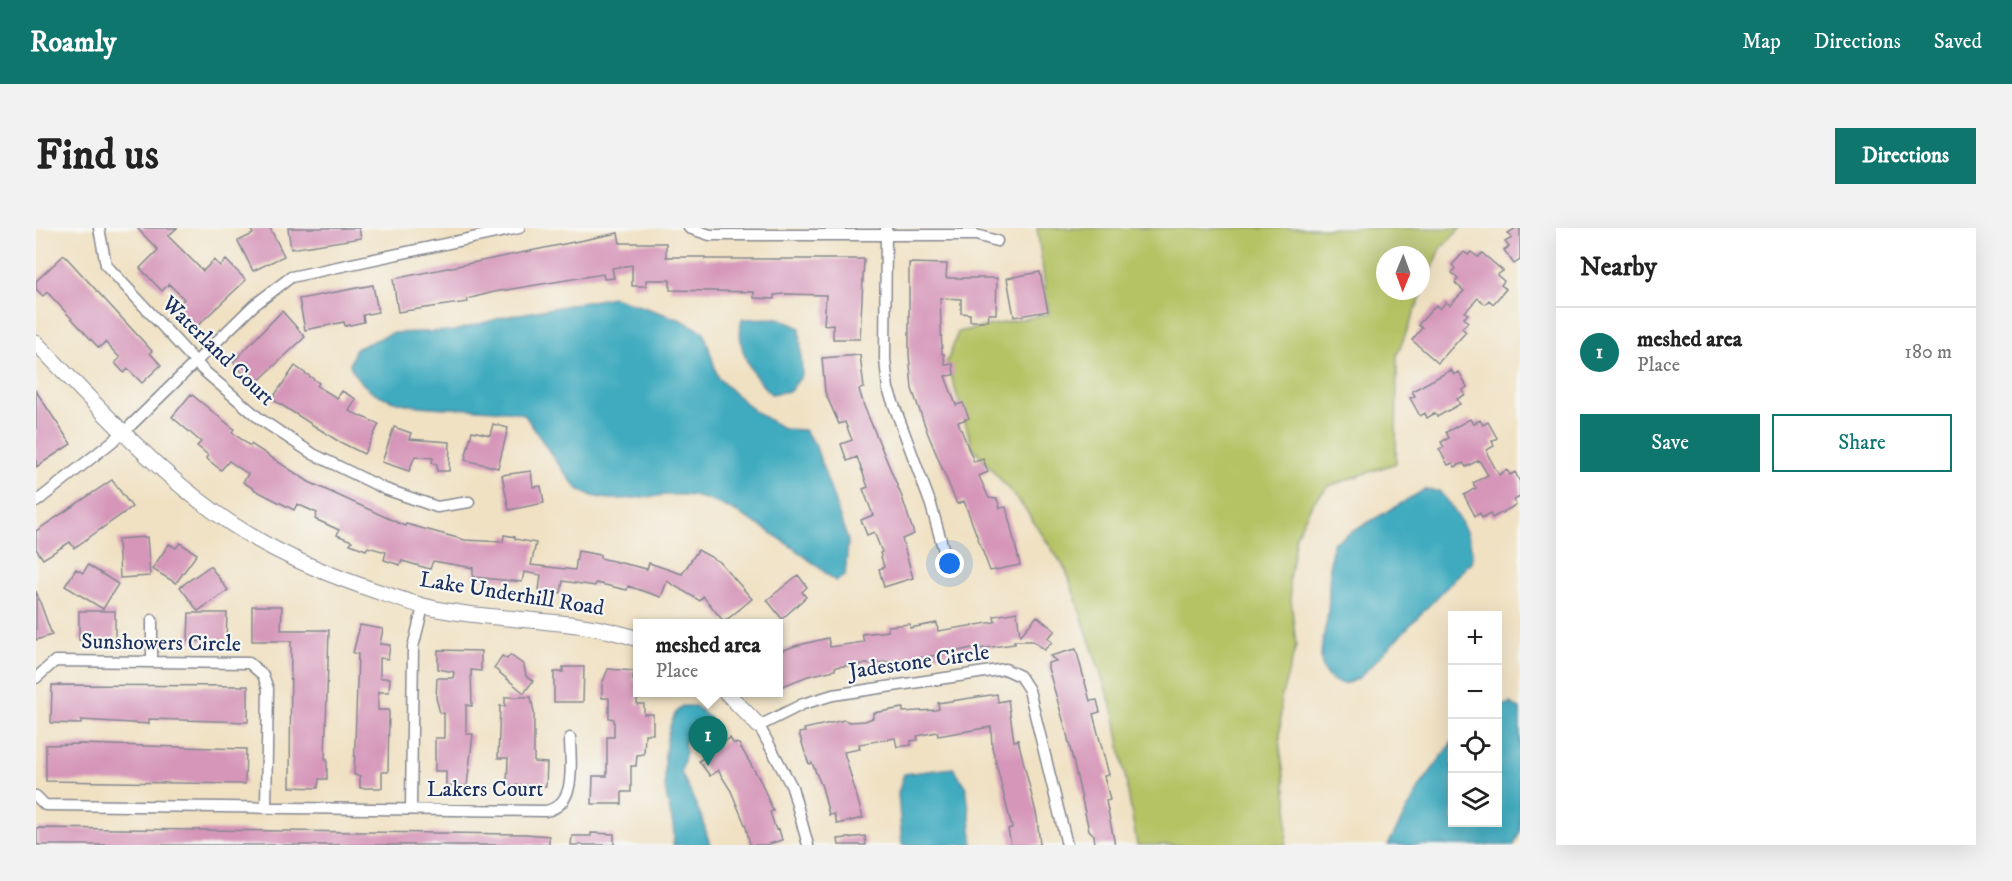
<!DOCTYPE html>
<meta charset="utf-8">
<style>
:root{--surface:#fff;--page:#f2f2f2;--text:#222;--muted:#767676;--line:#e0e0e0;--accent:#0f766e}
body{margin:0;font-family:"IM FELL DW Pica",serif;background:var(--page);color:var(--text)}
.controls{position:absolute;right:18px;bottom:18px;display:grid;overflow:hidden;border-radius:0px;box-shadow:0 6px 24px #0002}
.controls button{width:54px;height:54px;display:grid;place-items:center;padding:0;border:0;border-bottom:2px solid var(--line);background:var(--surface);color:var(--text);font:30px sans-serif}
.compass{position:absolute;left:1340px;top:18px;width:54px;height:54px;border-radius:50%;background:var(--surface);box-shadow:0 6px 24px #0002;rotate:181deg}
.you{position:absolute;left:914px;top:336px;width:21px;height:21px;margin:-15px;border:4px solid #fff;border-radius:50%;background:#1a73e8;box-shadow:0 0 0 9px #1a73e833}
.badge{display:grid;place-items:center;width:39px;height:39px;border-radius:50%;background:var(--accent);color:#fff;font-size:20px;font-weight:700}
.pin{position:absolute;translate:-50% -50px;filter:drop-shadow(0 2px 3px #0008)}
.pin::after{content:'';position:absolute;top:32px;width:21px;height:18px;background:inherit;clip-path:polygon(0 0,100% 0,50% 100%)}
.popup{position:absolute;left:597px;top:391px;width:150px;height:78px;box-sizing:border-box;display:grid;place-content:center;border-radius:0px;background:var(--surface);filter:drop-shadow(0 2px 4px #0005);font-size:20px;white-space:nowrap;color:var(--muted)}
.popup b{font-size:22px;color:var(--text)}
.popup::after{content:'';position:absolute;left:50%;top:100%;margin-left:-12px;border:12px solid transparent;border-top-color:var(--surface)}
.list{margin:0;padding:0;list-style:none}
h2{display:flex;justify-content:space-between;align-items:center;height:78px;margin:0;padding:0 24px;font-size:26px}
h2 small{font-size:20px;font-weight:400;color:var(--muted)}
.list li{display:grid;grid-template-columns:39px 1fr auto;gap:18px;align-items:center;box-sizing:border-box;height:90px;padding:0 24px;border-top:2px solid var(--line)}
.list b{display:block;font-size:22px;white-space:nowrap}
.list p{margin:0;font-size:20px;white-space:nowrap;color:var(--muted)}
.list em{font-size:20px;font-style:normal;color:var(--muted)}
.actions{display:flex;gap:12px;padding:18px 24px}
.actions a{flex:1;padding:14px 0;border:2px solid var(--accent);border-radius:0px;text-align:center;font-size:21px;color:var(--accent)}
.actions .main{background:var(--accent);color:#fff}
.icon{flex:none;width:33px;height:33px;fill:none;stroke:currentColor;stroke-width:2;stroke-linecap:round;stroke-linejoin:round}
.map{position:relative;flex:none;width:1484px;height:617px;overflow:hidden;border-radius:0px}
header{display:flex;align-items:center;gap:36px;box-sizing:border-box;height:84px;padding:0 30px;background:var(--accent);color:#fff}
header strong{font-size:28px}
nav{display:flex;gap:33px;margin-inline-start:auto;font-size:21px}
.intro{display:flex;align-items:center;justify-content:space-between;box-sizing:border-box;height:144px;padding:0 36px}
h1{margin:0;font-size:42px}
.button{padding:15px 27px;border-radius:0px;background:var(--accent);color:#fff;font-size:21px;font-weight:700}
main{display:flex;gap:36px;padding:0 36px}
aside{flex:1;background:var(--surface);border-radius:0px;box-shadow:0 6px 24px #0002}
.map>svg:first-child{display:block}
.green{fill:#b6c365;stroke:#687962;stroke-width:1.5;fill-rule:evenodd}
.water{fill:#40abbf;stroke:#2e6d8e;stroke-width:1.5}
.building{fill:#d696b9}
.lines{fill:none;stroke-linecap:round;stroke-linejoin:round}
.street-casing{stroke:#868890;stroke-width:13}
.secondary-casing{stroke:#868890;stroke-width:17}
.street{stroke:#fff;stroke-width:10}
.secondary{stroke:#fff;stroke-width:15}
.labels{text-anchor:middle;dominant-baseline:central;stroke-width:4.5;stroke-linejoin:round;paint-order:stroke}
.street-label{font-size:22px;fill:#1b2f5e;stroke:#f6f6f2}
</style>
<header>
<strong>Roamly</strong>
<nav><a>Map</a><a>Directions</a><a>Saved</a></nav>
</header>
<div class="intro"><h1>Find us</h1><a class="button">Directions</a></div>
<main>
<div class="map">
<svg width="1484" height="617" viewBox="0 0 1484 617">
<rect width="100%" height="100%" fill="#f6f6f2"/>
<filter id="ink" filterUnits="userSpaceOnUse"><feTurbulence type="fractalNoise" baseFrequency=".0167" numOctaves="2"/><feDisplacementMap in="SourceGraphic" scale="12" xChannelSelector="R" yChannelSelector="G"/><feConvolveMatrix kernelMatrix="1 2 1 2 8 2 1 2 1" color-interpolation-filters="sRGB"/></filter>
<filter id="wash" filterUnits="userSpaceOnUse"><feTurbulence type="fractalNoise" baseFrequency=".008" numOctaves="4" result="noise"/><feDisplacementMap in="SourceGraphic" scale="24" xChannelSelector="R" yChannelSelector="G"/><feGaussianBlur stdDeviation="1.35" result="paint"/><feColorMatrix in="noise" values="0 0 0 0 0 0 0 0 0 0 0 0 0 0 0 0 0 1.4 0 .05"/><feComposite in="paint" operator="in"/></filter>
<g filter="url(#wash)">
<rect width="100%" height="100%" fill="#f0e1c3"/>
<path class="green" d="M1001 0H1425L1405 20 1361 127 1360 235 1293 258 1277 274 1260 307 1253 352 1260 418 1245 470 1244 519 1252 578 1250 617H1101L1079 489 1030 342 989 281 936 218 911 134 922 104 1013 86ZM1349 27H1385V63H1349Z"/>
<path class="water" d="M577 69 643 91 668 104 682 150 718 183 748 201 768 202 779 216 812 313 809 348 799 353C766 324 693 270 649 267 616 264 575 280 545 263 534 257 498 200 488 186 437 173 338 196 314 137L319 121 356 105 418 103 468 89Z
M743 90 764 100 766 147 754 163 735 166C715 147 699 119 706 91Z
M1388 262 1403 263C1417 278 1439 312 1436 333L1324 449C1313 455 1306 459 1295 451 1275 437 1291 403 1292 384 1294 361 1292 338 1297 315Z
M1474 475 1484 481V603L1478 617H1352L1385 557 1416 514V594H1462V479Z
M646 478H659L674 490V499H664V508L648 514 650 524 645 544 666 590 674 617H637C641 597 630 578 629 557 628 535 628 493 646 478Z
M917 540 930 558 937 617H866L862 565 868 546Z"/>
<g id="blocks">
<path class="building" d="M101 0H141L132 8 167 43 178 32 184 38 190 32 210 52 159 100 139 80 148 71 133 56 126 63 104 40 122 22Z
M214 0H234L248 28 217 43 202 13 217 6Z
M252 0H323L325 10 255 21Z
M1480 0H1484V32L1478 36 1468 22 1473 19 1469 14 1476 10 1472 5Z
M582 5 584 15H630V29H669V31H828L824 111H797V96L788 97 790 67 749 66 738 67V71L718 70V64L634 62V52H610V58H596V37L576 40 578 50 568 51 567 46 458 64 431 71 432 74 362 84 357 51Z
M1428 24 1432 27 1435 24 1442 29 1446 25 1467 43 1461 47 1468 53 1465 57 1470 61 1457 76 1453 72 1449 76 1442 70 1429 84 1432 86 1428 90 1432 94 1426 100 1430 104 1402 135 1376 112 1386 100 1382 97 1400 77 1404 81 1410 74 1414 77 1428 63 1419 55 1422 51 1416 45 1419 40 1416 37Z
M28 27 116 123 114 125 125 137 106 155 92 141 88 145 79 135 84 130 69 114 63 120 11 64 7 68 0 61V53Z
M873 35 911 36 910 50H961L960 86H953L952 93H934V86L925 85V71L904 70 906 126H908L909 137 917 136 918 147 909 148 920 177 927 175 933 190 922 194 938 234 947 231 952 244 943 248 953 270 961 271 964 280 970 279 984 337 954 343 928 273 921 276 892 206 876 161 873 126Z
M1004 44 1012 83 978 89 971 50Z
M337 57 342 84 327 87 328 94 309 98 308 94 269 102 263 71Z
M246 83 269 109 218 157 197 134Z
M824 127 828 160 823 161 828 178 866 269 878 306 866 311 877 350 848 359 843 341 848 339 844 325 846 324 838 304 831 307 825 292 837 287 827 261 832 259 821 229 811 233 805 216 816 212 809 194 803 196 789 164 786 130Z
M259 138 283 155 281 158 301 170 306 163 320 171 313 183 343 196 328 226 302 213 236 171Z
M1415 142 1418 147 1423 144 1431 159 1427 162 1429 167 1421 171 1424 176 1401 189 1399 185 1391 190 1389 185 1384 188 1374 170 1379 168 1376 163Z
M0 163 35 216 0 239Z
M155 166 198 201 196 204 214 218 215 216 273 254 369 298 370 296 429 312 467 314 468 307 479 309V311L500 315 495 337 539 342 542 323 564 327V330L611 341 613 335 646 346 662 322 684 334 716 371 688 394 667 368 664 373 631 353 625 369 592 358 591 362 560 355 559 358 527 353 525 365 503 362 505 347 488 344 486 354 437 349V340L397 333 394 341 366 333 364 337 348 332 350 324 332 319 330 322 314 316 316 313 301 307 303 302 279 291 281 285 261 276 258 282 221 263 207 254 212 246 193 233 185 242 170 230 172 227 161 218 165 214 136 189Z
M1434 191 1437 196 1444 192 1447 197 1452 194 1461 210 1456 213 1458 218 1451 222 1452 227 1463 247 1471 242 1474 247 1479 244 1484 254V269L1478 272 1480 277 1456 290 1454 285 1446 290 1444 285 1439 288 1428 267 1440 260 1437 255 1452 247 1443 232 1430 239 1427 235 1419 239 1417 235 1412 237 1403 221 1408 219 1405 214 1413 210 1410 204Z
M457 196 472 200 462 240 429 232 436 203 454 207Z
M358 199 375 205 373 211 414 214 413 243H401V236L396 235 397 230 379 228 373 243 346 234Z
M495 243 497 259 505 258 508 275 473 282 466 247Z
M76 252 96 279 38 320 34 314 7 331 0 321V303Z
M111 309 114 348 84 350 82 311Z
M144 315 161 326 140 355 116 341 133 316 140 320Z
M52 337 82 356 67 381 29 358 40 341 47 345Z
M174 338 192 362 162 383 144 359Z
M762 347 771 359 766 364 770 369 746 391 731 372Z
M0 363 16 407 0 412Z
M216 378H246L245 402H293L289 531H291V551H283L282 560 254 559 255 413H216Z
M43 383H79V413L43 412Z
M981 384 984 408 1001 388 1019 403 1011 410 1016 414 1008 422 997 413H978L979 416 942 421V419L880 431 799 439V442L772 448 742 460V424L759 418 792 410 794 419 828 414 826 406 852 403V398L874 396V400L901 395 902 403 959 394 958 388Z
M153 385H191L190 414 152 413Z
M324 397 347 401 344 416 354 417 352 431 344 430V450H354L353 464H342V482H353L352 544H346V560H324V548L318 547 322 426 317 425Z
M1040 421 1054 473 1061 472 1064 484 1057 486 1073 547 1068 548 1074 572 1070 573 1079 617H1059L1058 607 1053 602 1030 502 1012 440V435L1020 433 1014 428Z
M402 422 445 423V443L435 442 436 478 430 477V506H437L431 558H410V543H399V510H408V485H404L400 470 401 450H417L418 444 402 441Z
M474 427 488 437 490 448 497 453 488 465 458 440 466 428 471 431Z
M527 439H548L547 474H518V444H527Z
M572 441 598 443 597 452 602 453 601 476H608V486H617V506H609L608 526 601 527 600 538H595V564H586V576H556L557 548H571V509H578V491L573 490V470H566V456Z
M16 457 212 458V494L113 491V496L45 492V496L15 495Z
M961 466 962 474 972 472 978 513 982 512 1001 589 1004 617H975L972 601 976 600 956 519 955 499 902 508 901 504 881 508 882 512 875 513V517L861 519 859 510 823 516 824 521 808 524 827 590 801 596 798 586 793 587 786 559 776 535 773 536 770 528 763 505 769 504 768 501 808 492 814 494 829 493 837 490V485L867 480V484L899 482 903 481 902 475Z
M469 469H495L498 485V534L511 535 510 558 471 557 472 530H462L464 478H469Z
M694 510 697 515 703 516 725 554 737 583 734 584 740 602 743 601 746 612 730 617H714L710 599 695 563 682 542 674 548 663 533Z
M44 516 210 521 209 556 10 553V517Z
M1 600 490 606 513 608V617H1Z
M555 605 578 606V617H535L536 608H555Z
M829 608 830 617H803L802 611Z"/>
</g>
</g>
<g filter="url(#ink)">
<use href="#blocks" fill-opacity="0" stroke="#868890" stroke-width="1.5"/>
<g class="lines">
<g class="street-casing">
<path id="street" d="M63 0 70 37 167 142 224 191 277 226 349 261 401 279 433 274
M653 0 674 7H940L961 13
M850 0 849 131 852 161 895 277 909 327
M0 274 87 205 217 78 255 49 483 0
M116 392V433
M0 450 19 433 213 435 227 447 232 461 230 578
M0 568 9 577 510 583C542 576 534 535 534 510
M375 581 377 419 387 379
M772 617 756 559 723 498 767 476 797 467 969 441 984 448 993 462 1031 617"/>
</g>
<g class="secondary-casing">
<path id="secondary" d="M0 115C71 187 141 269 231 317 266 336 302 350 340 363 358 369 377 376 396 380 463 395 537 388 602 411
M690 464 723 498"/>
</g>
<use href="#street" class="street"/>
<use href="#secondary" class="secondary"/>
</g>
</g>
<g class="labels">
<g class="street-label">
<text transform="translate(182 123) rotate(44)">Waterland Court</text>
<text transform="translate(476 366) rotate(9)">Lake Underhill Road</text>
<text transform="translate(125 415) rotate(1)">Sunshowers Circle</text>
<text transform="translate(883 434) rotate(-8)">Jadestone Circle</text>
<text x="449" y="561">Lakers Court</text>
</g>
</g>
</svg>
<div class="controls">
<button>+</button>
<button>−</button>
<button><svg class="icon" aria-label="locate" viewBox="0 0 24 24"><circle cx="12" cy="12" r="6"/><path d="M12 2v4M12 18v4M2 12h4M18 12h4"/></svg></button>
<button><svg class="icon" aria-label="layers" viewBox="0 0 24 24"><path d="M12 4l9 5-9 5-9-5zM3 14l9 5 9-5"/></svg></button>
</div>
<svg class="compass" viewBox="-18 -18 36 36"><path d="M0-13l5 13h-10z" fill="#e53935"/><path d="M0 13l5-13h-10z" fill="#767676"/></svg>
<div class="you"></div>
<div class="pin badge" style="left:672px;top:538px">1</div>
<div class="popup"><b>meshed area</b>Place</div>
</div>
<aside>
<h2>Nearby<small></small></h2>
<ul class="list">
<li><span class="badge">1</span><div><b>meshed area</b><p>Place</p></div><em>180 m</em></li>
</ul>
<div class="actions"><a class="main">Save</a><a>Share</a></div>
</aside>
</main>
